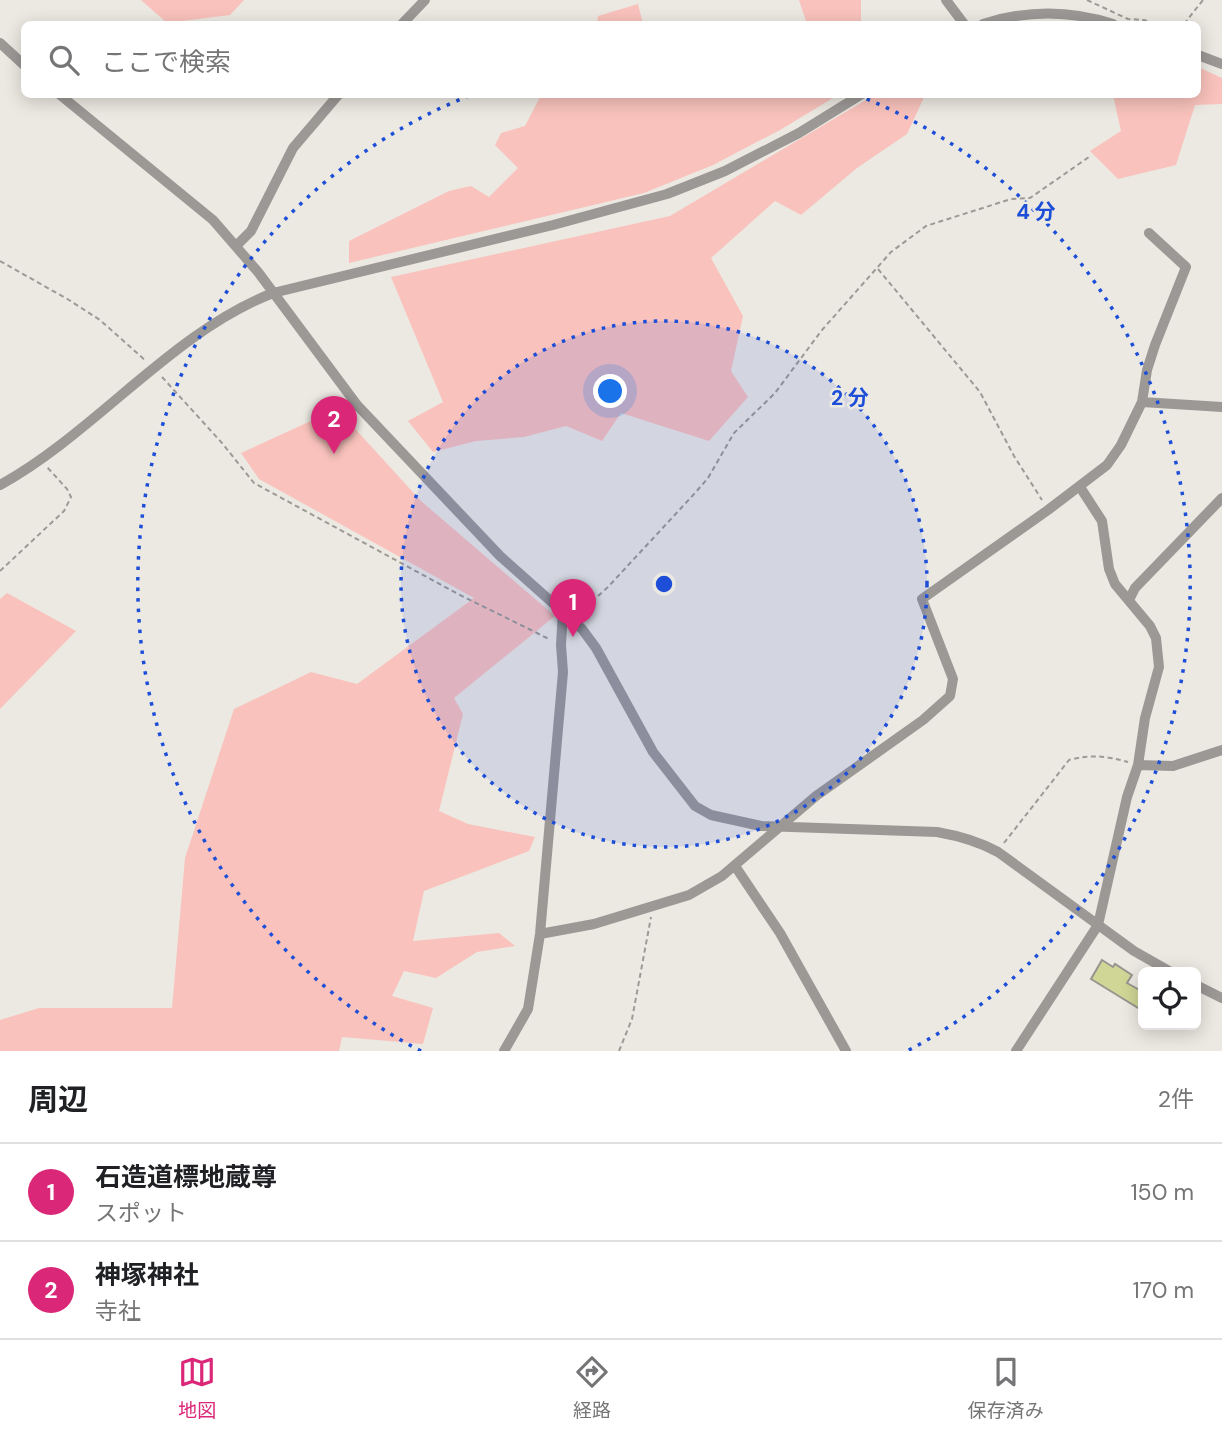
<!DOCTYPE html>
<html lang="ja">
<meta charset="utf-8">
<style>
:root{--surface:#fff;--page:#f6f6f6;--text:#202124;--muted:#757577;--line:#e0e0e0;--accent:#db2777}
body{margin:0;font-family:"DM Sans","Noto Sans JP",sans-serif;background:var(--page);color:var(--text)}
.controls{position:absolute;right:21px;bottom:21px;display:grid;overflow:hidden;border-radius:10px;box-shadow:0 4px 18px #0003}
.controls button{width:63px;height:63px;display:grid;place-items:center;padding:0;border:0;border-bottom:2px solid var(--line);background:var(--surface);color:var(--text);font:35px sans-serif}
.you{position:absolute;left:611px;top:392px;width:24px;height:24px;margin:-18px;border:5px solid #fff;border-radius:50%;background:#1a73e8;box-shadow:0 0 0 10px #1a73e833}
.badge{display:grid;place-items:center;width:46px;height:46px;border-radius:50%;background:var(--accent);color:#fff;font-size:23px;font-weight:700}
.pin{position:absolute;translate:-50% -58px;filter:drop-shadow(0 2px 4px #0008)}
.pin::after{content:'';position:absolute;top:37px;width:24px;height:21px;background:inherit;clip-path:polygon(0 0,100% 0,50% 100%)}
.list{margin:0;padding:0;list-style:none}
h2{display:flex;justify-content:space-between;align-items:center;height:91px;margin:0;padding:0 28px;font-size:30px}
h2 small{font-size:23px;font-weight:400;color:var(--muted)}
.list li{display:grid;grid-template-columns:46px 1fr auto;gap:21px;align-items:center;box-sizing:border-box;height:98px;padding:0 28px;border-top:2px solid var(--line)}
.list b{display:block;font-size:26px;white-space:nowrap}
.list p{margin:0;font-size:23px;white-space:nowrap;color:var(--muted)}
.list em{font-size:23px;font-style:normal;color:var(--muted)}
.icon{flex:none;width:38px;height:38px;fill:none;stroke:currentColor;stroke-width:2;stroke-linecap:round;stroke-linejoin:round}
.map{position:relative;flex:none;width:1222px;height:1051px;overflow:hidden}
.search{position:absolute;background:var(--surface);box-shadow:0 4px 18px #0003;left:21px;right:21px;top:21px;height:77px;display:flex;align-items:center;gap:18px;box-sizing:border-box;padding:0 24px;border-radius:10px;color:var(--muted);font-size:26px}
.sheet{height:287px;background:var(--surface)}
nav{display:flex;justify-content:space-around;align-items:center;box-sizing:border-box;height:98px;border-top:2px solid var(--line);background:var(--surface);font-size:19px;color:var(--muted)}
nav a{display:grid;justify-items:center;gap:4px}
nav .on{color:var(--accent)}
.map>svg:first-child{display:block}
.green{fill:#f9c2bc}
.building{fill:#d0d695;stroke:#95968f;stroke-width:2}
.lines{fill:none;stroke-linecap:round;stroke-linejoin:round}
.path{stroke:#9c9a95;stroke-width:2;stroke-dasharray:5 3.5;stroke-linecap:butt}
.minor{stroke:#9b9896;stroke-width:10}
.ring{fill:none;stroke:#1d4ed8;stroke-width:3.5;stroke-dasharray:3.5 7}
.centre{fill:#1d4ed8;stroke:#ece9e2;stroke-width:3.5}
.ring-label{font-size:21px;text-anchor:middle;font-weight:bold;fill:#1d4ed8;stroke:#ece9e2;stroke-width:5;stroke-linejoin:round;paint-order:stroke}
</style>
<div class="map">
<svg width="1222" height="1051" viewBox="0 0 1222 1051">
<rect width="100%" height="100%" fill="#ece9e2"/>
<path class="green" d="M141 0H244L230 15 167 23Z
M799 0H861V24H807Z
M638 4 643 24H597L598 16Z
M1198 67 1222 78V104L1195 105 1176 165 1118 179 1090 151 1121 131 1113 95 1198 94Z
M876 94 925 95 907 134 857 168 801 215 775 201 711 258 743 316 731 371 748 397 709 441 621 413 602 441 566 426 524 437 476 441 433 452 408 421 443 402 391 277 670 216Z
M541 95V94L838 95 780 130 713 165 644 193 349 263V241L449 191 471 186 489 197 518 168 495 145 501 133 525 126Z
M337 409 421 501 555 616 454 698 463 714 439 811 468 824 535 837 529 851 424 891 413 941 499 933 515 946 477 952 436 978 404 971 392 996 433 1008 423 1044 342 1037 339 1051H0V1020L39 1008H172L185 858 234 709 311 672 357 684 474 598 259 479 241 453Z
M7 593 76 631 0 709V599Z"/>
<path class="building" d="M1102 960 1113 967 1115 964 1132 975 1127 983 1143 992V1011L1091 979Z"/>
<g class="lines">
<path class="path" d="M1087 0 1128 19 1144 20 1157 24
M1184 24 1203 0
M0 261 69 300 100 320 146 361
M878 269 980 392 1014 456 1042 500
M162 377 222 443 254 483 458 594 549 639
M0 571 64 511 71 497 67 489 47 467
M579 613 608 587 695 493 708 478 734 433 775 393 822 330 891 252 926 226 1011 199 1030 198 1089 157
M1004 843 1069 760C1091 754 1106 756 1128 762
M619 1051 632 1019 651 917"/>
<path class="minor" d="M946 0 964 24
M402 24 425 0
M983 24C1026 10 1070 10 1113 24
M0 43 24 65
M1198 55 1222 64
M59 94 213 220 258 272 357 405 500 556 582 629 596 648 653 752 695 806 711 815 761 826 937 832C960 836 978 841 998 852L1134 951 1171 972
M237 245 251 231 293 148 339 94
M1142 402 1222 407
M0 485C96 432 171 333 273 293L553 225 667 194 725 171 799 133 862 94
M1129 600 1135 588 1222 498
M1138 765 1173 766 1222 750
M735 866 780 933 846 1051
M540 934 594 924 689 895 722 876 816 796 923 720 950 696 953 679 922 599 1048 510 1107 465 1121 445 1142 402 1147 370 1155 345 1186 267 1149 233
M1196 985 1222 998
M504 1051 528 1009 533 978 540 934 563 672 561 645 563 610
M1016 1051 1098 925 1127 797 1138 765 1145 718 1159 667 1156 638 1150 626 1115 584 1109 569 1102 521 1080 487"/>
</g>
<circle cx="664" cy="584" r="263" fill="#1d4ed8" fill-opacity=".12"/>
<g class="ring">
<circle cx="664" cy="584" r="263"/>
<path d="M421 1051A526 526 0 0 1 471 95M857 95A526 526 0 0 1 907 1051"/>
</g>
<circle cx="664" cy="584" r="10" class="centre"/>
<g class="ring-label">
<text x="1036" y="219">4 分</text>
<text x="850" y="405">2 分</text>
</g>
</svg>
<div class="controls">
<button><svg class="icon" aria-label="locate" viewBox="0 0 24 24"><circle cx="12" cy="12" r="6"/><path d="M12 2v4M12 18v4M2 12h4M18 12h4"/></svg></button>
</div>
<div class="you"></div>
<div class="pin badge" style="left:573px;top:637px">1</div>
<div class="pin badge" style="left:334px;top:454px">2</div>
<div class="search"><svg class="icon" aria-label="search" viewBox="0 0 24 24"><circle cx="10" cy="10" r="6"/><path d="M15 15l6 6"/></svg>ここで検索</div>
</div>
<section class="sheet">
<h2>周辺<small>2件</small></h2>
<ul class="list">
<li><span class="badge">1</span><div><b>石造道標地蔵尊</b><p>スポット</p></div><em>150 m</em></li>
<li><span class="badge">2</span><div><b>神塚神社</b><p>寺社</p></div><em>170 m</em></li>
</ul>
</section>
<nav>
<a class="on"><svg class="icon" aria-label="map" viewBox="0 0 24 24"><path d="M3 6l6-2 6 2 6-2v14l-6 2-6-2-6 2zM9 4v14M15 6v14"/></svg>地図</a>
<a><svg class="icon" aria-label="directions" viewBox="0 0 24 24"><path d="M12 3l9 9-9 9-9-9zM9 14v-3h6M13 9l2 2-2 2"/></svg>経路</a>
<a><svg class="icon" aria-label="saved" viewBox="0 0 24 24"><path d="M7 4h10v16l-5-4-5 4z"/></svg>保存済み</a>
</nav>
